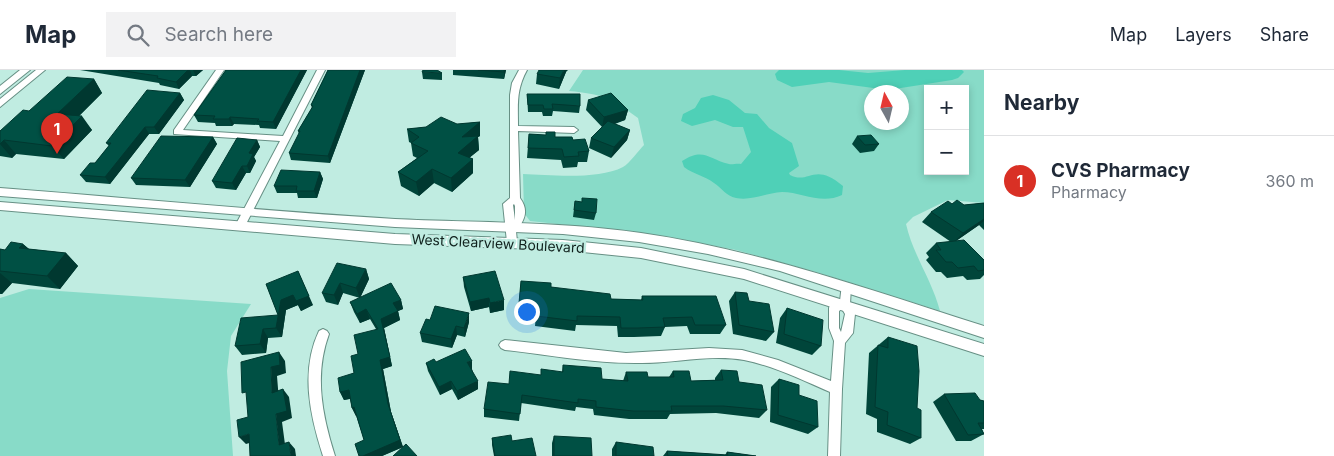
<!DOCTYPE html>
<meta charset="utf-8">
<style>
:root{--surface:#fff;--page:#f2f2f3;--text:#1f2937;--muted:#747a83;--line:#e0e1e3;--accent:#d93025}
body{margin:0;font-family:Inter,sans-serif;background:var(--page);color:var(--text)}
.controls{position:absolute;right:15px;top:15px;display:grid;overflow:hidden;border-radius:0px;box-shadow:0 2px 8px #0003}
.controls button{width:45px;height:45px;display:grid;place-items:center;padding:0;border:0;border-bottom:1px solid var(--line);background:var(--surface);color:var(--text);font:25px sans-serif}
.compass{position:absolute;left:864px;top:15px;width:45px;height:45px;border-radius:50%;background:var(--surface);box-shadow:0 2px 8px #0003;rotate:352deg}
.you{position:absolute;left:526px;top:241px;width:18px;height:18px;margin:-12px;border:4px solid #fff;border-radius:50%;background:#1a73e8;box-shadow:0 0 0 8px #1a73e833}
.badge{display:grid;place-items:center;width:32px;height:32px;border-radius:50%;background:var(--accent);color:#fff;font-size:16px;font-weight:700}
.pin{position:absolute;translate:-50% -41px;filter:drop-shadow(0 1px 2px #0008)}
.pin::after{content:'';position:absolute;top:26px;width:18px;height:15px;background:inherit;clip-path:polygon(0 0,100% 0,50% 100%)}
.list{margin:0;padding:0;list-style:none}
h2{display:flex;justify-content:space-between;align-items:center;height:65px;margin:0;padding:0 20px;font-size:21px}
h2 small{font-size:16px;font-weight:400;color:var(--muted)}
.list li{display:grid;grid-template-columns:32px 1fr auto;gap:15px;align-items:center;box-sizing:border-box;height:90px;padding:0 20px;border-top:1px solid var(--line)}
.list b{display:block;font-size:19px;white-space:nowrap}
.list p{margin:0;font-size:16px;white-space:nowrap;color:var(--muted)}
.list em{font-size:16px;font-style:normal;color:var(--muted)}
.icon{flex:none;width:28px;height:28px;fill:none;stroke:currentColor;stroke-width:2;stroke-linecap:round;stroke-linejoin:round}
.map{position:relative;flex:none;width:984px;height:386px;overflow:hidden}
header{display:flex;align-items:center;gap:30px;box-sizing:border-box;height:70px;padding:0 25px;background:var(--surface);border-bottom:1px solid var(--line)}
header strong{font-size:24px}
nav{display:flex;gap:28px;margin-inline-start:auto;font-size:18px}
.search{width:350px;height:45px;background:var(--page);display:flex;align-items:center;gap:12px;box-sizing:border-box;padding:0 18px;border-radius:0px;color:var(--muted);font-size:19px}
main{display:flex}
aside{flex:1;background:var(--surface)}
.map>svg:first-child{display:block}
.green{fill:#88dbc8;fill-rule:evenodd}
.water{fill:#4fd0b7}
.lines{fill:none;stroke-linecap:round;stroke-linejoin:round}
.minor-casing{stroke:#679085;stroke-width:2}
.tertiary-casing{stroke:#679085;stroke-width:2}
.minor{fill:#fff;fill-rule:evenodd}
.tertiary{fill:#fff;fill-rule:evenodd}
.wall{fill:#00453a}
.shaded-wall{fill:#003830}
.building{fill:#005044;stroke:#003830}
.labels{text-anchor:middle;dominant-baseline:central;stroke-width:5;stroke-linejoin:round;paint-order:stroke}
.street-label{font-size:14px;fill:#0f201c;stroke:#c0ece1}
</style>
<header>
<strong>Map</strong>
<div class="search"><svg class="icon" aria-label="search" viewBox="0 0 24 24"><circle cx="10" cy="10" r="6"/><path d="M15 15l6 6"/></svg>Search here</div>
<nav><a>Map</a><a>Layers</a><a>Share</a></nav>
</header>
<main>
<div class="map">
<svg width="984" height="386" viewBox="0 0 984 386">
<rect width="100%" height="100%" fill="#c0ece1"/>
<path class="green" d="M583 0H984V133L948 130 913 147 906 154C913 185 932 210 940 241L816 202 736 180 665 166 530 151 524 143 523 104C550 105 598 110 623 97 630 93 638 81 644 75L638 48C611 28 602 24 569 21ZM928 19H965V101H928ZM872 22H902V52H872Z
M29 219 251 234 231 266 227 301 233 386H0V228Z"/>
<path class="water" d="M779 0H839L868 3 905 0H962L964 2 958 8 952 10 888 20 829 12 792 17 777 10 775 4Z
M713 25 729 30 745 43 757 44 769 58 792 73 799 96 789 103 790 105C809 115 814 91 843 116L842 125C821 135 802 122 782 122 766 123 752 131 736 128 726 126 722 118 714 113 705 106 693 104 684 97L682 91C704 77 708 89 729 94 732 95 737 93 741 94L751 82 743 57H733L715 50 692 56 681 51 683 44 695 38 701 28Z"/>
<g class="lines">
<g class="minor-casing">
<path id="minor" d="M216 0H224L183 60 283 66 317 0H325L245 156 240 160 235 156 280 71 174 64V60Z
M519 0H527C516 20 518 34 518 56L574 57 578 60 574 63 518 61 520 128C529 140 525 150 516 161L517 172 512 176 507 172 503 134 510 128V25L512 13ZM514 134 515 136V150L513 135Z
M846 213 850 214 851 217 850 234 855 244 853 263 845 273 842 319 840 386H828L830 322C802 310 774 296 744 290 711 284 676 293 642 293 596 294 550 285 505 280L501 278 499 275 501 272 505 270 626 283 709 278 742 280 778 290 831 311 834 271 829 258V238L830 235 840 231 842 214ZM842 239 845 244 841 262 839 258V241Z
M323 259 327 261 329 264C314 305 322 345 335 386H323C310 346 300 301 319 261Z"/>
</g>
<g class="tertiary-casing">
<path id="tertiary" d="M20 0H30L0 24V16Z
M36 0H45L0 37V29Z
M0 118C132 128 263 141 395 149 477 153 560 151 641 163 759 180 871 220 984 256V268L780 201 708 184 639 172 563 164 395 157 0 126Z
M0 132 395 164 563 170 641 178 744 199 984 274V286L744 209 641 188 563 180 395 174 0 140Z"/>
</g>
<use href="#minor" class="minor"/>
<use href="#tertiary" class="tertiary"/>
</g>
<path class="wall" d="M80 0H203L196 6H192L179 19 160 15 159 13Z
M226 0H307L276 59 260 58 259 55 234 54 232 56H216L215 53 198 52 194 45Z
M328 0H365L330 93 291 90 289 83 299 64 298 61 312 38 311 35Z
M453 0H506L504 9 453 5Z
M422 2 442 3V10L423 9Z
M566 2 559 19 536 14 537 4Z
M94 9 102 23 79 46 92 60 64 89 16 84 12 88 0 86V61L29 41Z
M180 23 184 30 159 64H149L110 114 86 112 80 105 95 93 109 76 106 73Z
M527 24 580 36 579 43 553 41 552 46H543L542 42H528Z
M588 30 628 40 625 50 615 54 630 60 627 70 611 88 589 78 591 68 602 57 586 40Z
M480 52V66L478 67 479 80 469 88 473 89V103L452 122 434 113 419 126 401 116 398 102 417 88 413 86 411 73 409 72 407 59Z
M529 64 573 70 589 81 587 92H578L577 97 563 98 561 90 527 88Z
M857 66 879 74 874 81 860 83 852 74Z
M213 67 217 74 190 117 136 115 131 108Z
M257 70 260 77 254 87 256 91 250 103H246L236 120 216 118 212 111Z
M320 102 323 109 317 128H298L297 123H277L274 116Z
M575 131 596 143 594 150 573 147Z
M984 133V160L979 155 956 171 984 190V205L980 209 967 210 963 206 947 208 941 202H936L926 190 929 187 926 183 936 173 951 172 922 152 931 142 952 134 964 135Z
M23 174 29 179 66 183 78 196 60 219 12 213 2 224H0V179L5 180Z
M366 199 369 209 360 228 343 223 338 235 326 232 322 223Z
M463 207 504 240 490 243 489 237 471 241 464 217Z
M521 211 611 229 641 230 642 226 726 255 720 264H690L687 256 665 257 661 266 634 267H618L617 256 576 255 575 261 535 256 536 244 518 242Z
M266 214 313 235 301 241 298 235 286 240 282 267 268 268 266 283 242 285 235 276 278 245Z
M735 222 749 231 774 262 766 271 733 264 729 231Z
M401 230 403 239 398 241 400 250 384 258 392 296 383 299 391 342 403 377 382 386H359L364 370 356 345V346L352 338 350 329 344 330 340 322 354 303 358 284 376 259 370 249 360 253 354 242 350 232Z
M787 238 821 276 812 285 776 273 780 248Z
M469 252 465 267 457 265 452 278 422 272 420 263Z
M888 267 917 338 921 368 910 374 877 362V349L866 344 869 283Z
M436 292 472 299 478 319 458 330 452 319 440 325 428 301 426 293Z
M563 295 602 309 623 311 626 302 648 307H669L673 301 691 311 715 310V308L721 300 739 312 767 340 759 348 716 343 670 344 667 349H629L594 345 593 339 576 337 575 341 521 333 519 351 484 347V339L509 314 540 305 562 302Z
M779 309 818 357 808 364 770 352 771 317Z
M944 324 984 331V359H982L984 364 971 371H956L933 332Z
M554 366 592 386H552V373Z
M492 368 512 371 536 386H494L492 375Z
M616 372 654 386H612V379Z
M667 381 725 385 727 382 756 386H663Z"/>
<path class="shaded-wall" d="M188 0H190L192 6 179 19 176 12Z
M193 0H203L196 6Z
M301 0H307L276 59 273 52Z
M360 0H365L330 93 328 86Z
M504 0H506L504 9Z
M564 0H568L566 2 559 19 560 8Z
M94 9 102 23 68 57 57 44Z
M180 23 184 30 159 64 154 57Z
M628 40 625 50 602 57 604 47Z
M82 46 92 60 64 89 52 76Z
M230 47 234 54 232 56 229 49Z
M480 52V66L478 67 479 80 459 96 458 83 462 67Z
M145 57 149 64 110 114 105 107Z
M630 60 627 70 611 88 614 77Z
M213 67 217 74 190 117 185 110Z
M4 70 16 84 12 88 0 74Z
M257 70 260 77 254 87 256 91 250 103 247 96 249 83Z
M473 89V103L452 122 451 108Z
M242 96 246 103 236 120 232 113Z
M432 99 434 113 419 126 416 112Z
M320 102 323 109 317 128 314 121Z
M984 149V151L979 155 953 173 963 163Z
M23 174 37 186 19 178Z
M66 183 78 196 60 219 47 206Z
M366 199 369 209 360 228 356 218Z
M298 201 313 235 301 241 298 235 286 240 282 267 276 258 281 230Z
M0 203 12 213 2 224 0 223Z
M340 213 343 223 338 235 334 225Z
M489 228V237L471 241 470 232Z
M401 230 403 239 398 241 400 250 384 258 392 296 383 299 391 342 403 377 382 386H363L388 334 380 290 381 249 393 233Z
M504 230V240L490 243V233Z
M366 239 370 249 360 253 357 244Z
M469 243V252L465 267 464 258Z
M456 256 457 265 452 278 451 269Z
M263 259 268 268 266 283 260 274Z
M279 282 285 291 286 303 277 306 279 331 272 323 271 297Z
M472 291V299L468 301 467 292Z
M451 311 452 319 440 325 439 317Z
M478 311V319L458 330 457 321Z
M283 319 289 327 292 348 282 352 286 382 279 375 276 344Z
M349 320 353 328 344 330 340 322Z
M354 337 358 345 356 346 352 338Z
M249 364 256 371 246 374 239 367Z
M289 372 295 379 296 386H291Z"/>
<path class="building" d="M118 0H188L176 12 157 8 158 6Z
M226 0H301L273 52 257 51 259 49 230 47 229 49H213L215 46 194 45Z
M328 0H360L328 86 289 83 300 61H298L313 36 311 35Z
M423 0H437L442 3 422 2Z
M478 0H504V2Z
M539 0H564L560 8 537 4Z
M67 7 94 9 57 44 82 46 52 76 4 70 0 74V61L23 40 29 41Z
M147 20 180 23 154 57H145L105 107 80 105 90 93H95L111 73H106Z
M611 23 628 40 604 47 588 30Z
M527 24H580V36L552 34 553 39H544L543 35H528Z
M441 47 457 54 480 52 462 67 478 66 458 83 473 89 451 108 432 99 416 112 398 102 428 81 411 73 419 67 407 59 426 57Z
M608 51 630 60 614 77 591 68Z
M546 62H555V67H572L573 70 585 69 589 81 578 82 579 86 564 87 562 79 528 78 529 64 546 65Z
M871 65 879 74 865 75 857 66Z
M161 66 213 67 185 110 131 108Z
M237 68 257 70 249 83 253 84 247 96H242L232 113 212 111Z
M281 100 320 102 314 121H296L297 116H274Z
M582 128 597 129 596 143 574 140 575 131 582 132Z
M957 130 964 135 984 133V149L963 163 931 142 948 131 952 134Z
M964 170 984 190V200L978 201 974 196 958 198 952 192H946L936 180H941L936 173Z
M11 172 23 174 19 178 66 183 47 206 0 201V179L5 180Z
M337 193 366 199 356 218 340 213 334 225 322 223Z
M298 201 309 226 296 231 293 225 281 230 276 258 263 259 260 274 235 276 241 248 278 245 266 214Z
M495 201 504 230 490 233 489 228 470 232 463 207Z
M521 211 551 213V217L610 224 611 229 643 230 642 226H716L726 255H695L692 247 663 248 665 257 638 258H621L620 247 577 246V251L536 246 537 234 519 233Z
M391 213 401 230 393 233 398 241 381 249 390 287 380 290 388 334 400 370 363 386H359L355 374 364 370 354 337 352 338 349 320 340 322 338 308 354 303 351 286 358 284 354 265 378 259 366 239 357 244 350 232Z
M735 222 747 223 749 231 769 234 774 262 739 255Z
M435 236 469 243 464 258 456 256 451 269 420 263 426 249 430 250Z
M787 238 823 250 821 276 784 264Z
M888 267 917 276 919 301 917 338 921 340V368L887 355 888 342 875 337 878 275 888 278Z
M465 279 472 291 467 292 478 311 457 321 451 311 439 317 426 293 434 289 436 292Z
M279 282 280 295 271 297 272 323 283 319 287 341 276 344 279 375 289 372 291 386H250L249 364 239 367 237 350 248 347 246 322 242 323 241 292Z
M563 295 601 298 602 309 628 311 626 302H647L648 307H674L673 301H689L691 311 723 310 721 300 737 301 739 312 762 315 767 340 723 336H671L672 341H633L596 337V331L578 329V333L522 325 520 344 484 339 488 312 509 314 510 301 541 305V299L563 302Z
M779 309 799 315V325L817 331 818 357 778 345Z
M975 323 980 330 984 331V353H978L984 364 968 365 944 324Z
M511 365 512 371 532 368 536 386H495L492 368Z
M554 366 591 368 592 386H554Z
M616 372 653 377 654 386H616Z
M406 374 417 386H393Z
M667 381 728 385 727 382 756 386H668Z"/>
<g class="labels">
<g class="street-label">
<text transform="translate(498 173) rotate(3)">West Clearview Boulevard</text>
</g>
</g>
</svg>
<div class="controls">
<button>+</button>
<button>−</button>
</div>
<svg class="compass" viewBox="-18 -18 36 36"><path d="M0-13l5 13h-10z" fill="#e53935"/><path d="M0 13l5-13h-10z" fill="#747a83"/></svg>
<div class="you"></div>
<div class="pin badge" style="left:57px;top:84px">1</div>
</div>
<aside>
<h2>Nearby<small></small></h2>
<ul class="list">
<li><span class="badge">1</span><div><b>CVS Pharmacy</b><p>Pharmacy</p></div><em>360 m</em></li>
</ul>
</aside>
</main>
